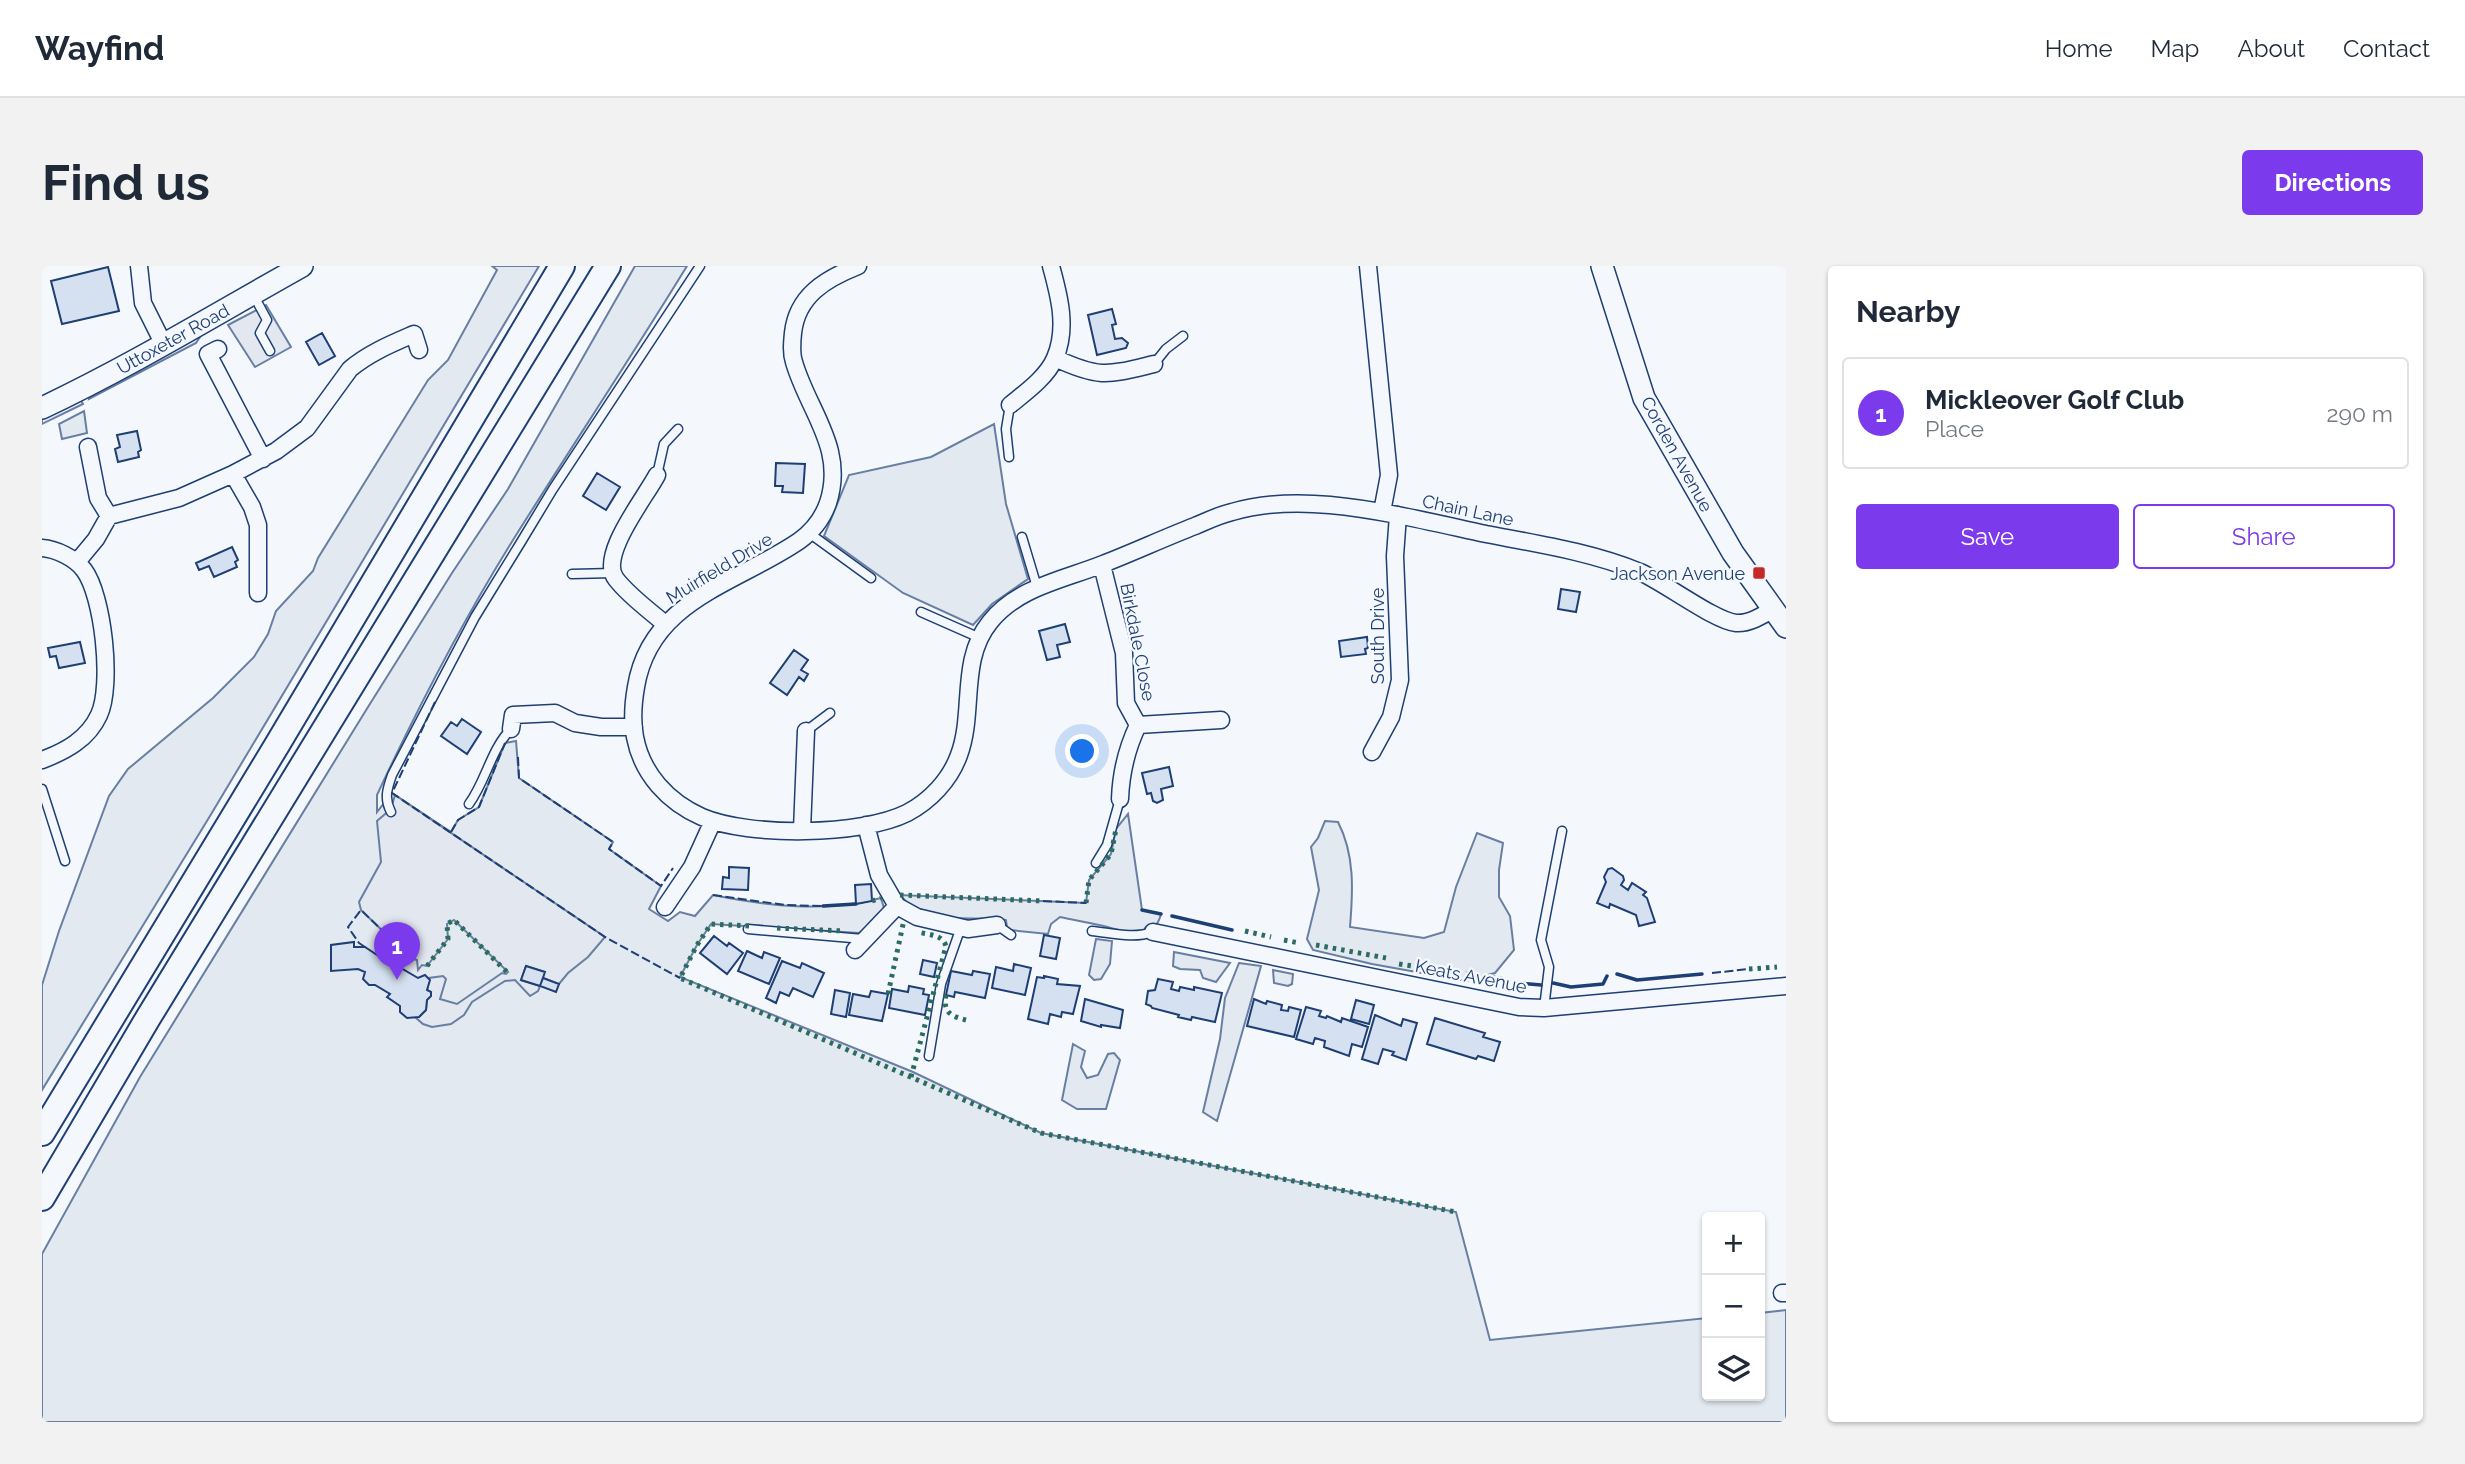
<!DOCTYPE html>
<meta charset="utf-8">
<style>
:root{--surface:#fff;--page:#f2f2f3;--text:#1f2937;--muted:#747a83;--line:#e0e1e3;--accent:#7c3aed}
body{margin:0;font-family:Raleway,sans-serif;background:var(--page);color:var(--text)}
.controls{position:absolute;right:21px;bottom:21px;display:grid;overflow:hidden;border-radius:7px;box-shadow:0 2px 5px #0004}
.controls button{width:63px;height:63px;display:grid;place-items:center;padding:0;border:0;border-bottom:2px solid var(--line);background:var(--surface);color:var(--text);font:35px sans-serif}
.you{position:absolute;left:1041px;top:486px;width:24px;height:24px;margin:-18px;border:5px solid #fff;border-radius:50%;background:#1a73e8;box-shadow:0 0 0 10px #1a73e833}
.badge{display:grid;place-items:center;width:46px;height:46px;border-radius:50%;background:var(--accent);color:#fff;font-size:23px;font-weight:700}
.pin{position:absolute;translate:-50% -58px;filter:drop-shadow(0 2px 4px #0008)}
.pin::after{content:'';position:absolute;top:37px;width:24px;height:21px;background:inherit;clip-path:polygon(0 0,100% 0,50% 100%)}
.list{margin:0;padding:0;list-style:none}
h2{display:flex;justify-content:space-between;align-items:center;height:91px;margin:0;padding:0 28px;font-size:30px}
h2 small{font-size:23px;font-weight:400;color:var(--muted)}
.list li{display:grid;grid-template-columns:46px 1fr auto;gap:21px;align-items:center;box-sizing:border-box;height:112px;margin:0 14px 14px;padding:0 14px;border:2px solid var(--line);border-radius:7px}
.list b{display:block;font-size:26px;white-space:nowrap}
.list p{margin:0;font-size:23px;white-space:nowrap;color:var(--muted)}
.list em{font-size:23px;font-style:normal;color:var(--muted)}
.actions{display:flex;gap:14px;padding:21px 28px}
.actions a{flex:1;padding:16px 0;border:2px solid var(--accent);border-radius:7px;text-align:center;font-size:24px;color:var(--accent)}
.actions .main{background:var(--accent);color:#fff}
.icon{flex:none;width:38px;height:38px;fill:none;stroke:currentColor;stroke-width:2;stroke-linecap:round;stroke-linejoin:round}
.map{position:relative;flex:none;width:1744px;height:1156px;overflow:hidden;border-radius:7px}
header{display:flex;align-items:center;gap:42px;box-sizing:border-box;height:98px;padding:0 35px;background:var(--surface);border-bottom:2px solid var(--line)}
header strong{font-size:33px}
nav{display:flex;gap:38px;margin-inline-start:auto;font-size:24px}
.intro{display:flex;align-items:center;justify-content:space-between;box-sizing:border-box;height:168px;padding:0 42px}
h1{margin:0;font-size:49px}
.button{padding:18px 32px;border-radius:7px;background:var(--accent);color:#fff;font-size:24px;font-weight:700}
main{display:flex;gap:42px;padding:0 42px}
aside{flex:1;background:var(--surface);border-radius:7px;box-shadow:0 2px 5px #0004}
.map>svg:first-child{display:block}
.green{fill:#e3e9f0;stroke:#687fa3;stroke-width:2}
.parking{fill:#e3e8f0;stroke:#687fa3;stroke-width:2}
.building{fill:#d5e0f0;stroke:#1d3f73;stroke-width:2}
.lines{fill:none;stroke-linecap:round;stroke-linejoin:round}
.service-casing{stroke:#1d3f73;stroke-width:11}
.minor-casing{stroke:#1d3f73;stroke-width:19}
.secondary-casing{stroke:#1d3f73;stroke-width:24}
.trunk-casing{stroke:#1d3f73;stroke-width:28}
.service{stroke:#f4f7fb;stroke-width:8}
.minor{stroke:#f4f7fb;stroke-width:16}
.secondary{stroke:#f4f7fb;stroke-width:21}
.trunk{stroke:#f4f7fb;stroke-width:24}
.hedge{stroke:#2c6c60;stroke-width:5;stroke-dasharray:3.5 5;stroke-linecap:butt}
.fence{stroke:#1d3f73;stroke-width:2;stroke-dasharray:9 3.5;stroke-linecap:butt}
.wall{stroke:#1d3f73;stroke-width:3.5}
.poi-dot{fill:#c62828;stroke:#f4f7fb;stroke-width:2.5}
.labels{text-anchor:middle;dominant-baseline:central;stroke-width:5;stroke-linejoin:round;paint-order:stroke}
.street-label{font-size:18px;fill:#1d3f73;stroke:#f4f7fb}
.poi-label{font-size:18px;fill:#1d3f73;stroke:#f4f7fb;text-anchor:end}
</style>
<header>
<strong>Wayfind</strong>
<nav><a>Home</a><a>Map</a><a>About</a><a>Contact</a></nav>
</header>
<div class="intro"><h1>Find us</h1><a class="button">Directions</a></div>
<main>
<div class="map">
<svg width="1744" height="1156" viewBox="0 0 1744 1156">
<rect width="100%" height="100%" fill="#f4f7fb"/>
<path class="green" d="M450 0H497L168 550 0 824V719L17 665 67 530 86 503 171 432 212 391 226 368 234 345 271 305 276 292 386 114 406 94 455 4Z
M593 0H645C590 90 532 177 476 266 423 350 377 439 335 529V546L350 527 409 566 416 554 437 541 463 477 474 475 477 512 571 576 567 583 619 620 607 643 626 655 638 646 653 650 671 629C725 640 785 647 839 632L842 642C835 654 829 660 817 667L669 658 655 679 638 711 871 806 999 867 1414 946 1448 1074 1665 1052V1130H1718V1047L1744 1044V1156H0V988L98 811 326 441 410 307 466 223Z
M160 68 154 77 47 133 48 126Z
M38 132 41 138 0 158V149Z
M42 145 45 167 20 173 17 158Z
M952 158 964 238 986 313 950 338 931 359 861 327 782 270 807 209 889 191Z
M1086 548 1100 644 1119 648C1111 680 1079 663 1057 659 1044 656 1031 654 1018 651L1009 658 1006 668 968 664 965 662 964 654 959 653 903 652 871 643 858 629 1044 637 1047 614 1069 588 1074 563Z
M1283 555 1296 556C1313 589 1311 625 1308 661L1382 672 1402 666 1414 621 1435 567 1461 577 1457 604V631L1468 650 1472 684 1453 707 1424 715 1330 698 1271 684 1265 673 1277 624 1269 581 1276 572Z
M1054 673 1070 675 1068 698 1059 713 1052 714 1047 709Z
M1132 686 1188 697 1174 716 1161 712 1158 704 1138 703 1131 700Z
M1197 697 1219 700 1175 855 1161 846 1178 773 1183 732Z
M1231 704 1251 708 1250 718 1246 720 1232 717Z
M1031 778 1043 785 1039 801 1045 812 1056 809 1066 788 1072 787 1078 794 1064 843H1035L1020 834Z"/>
<path class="parking" d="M224 39 249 81 213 101 186 59Z
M353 529 563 671 546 691 526 707 517 718 501 712 502 706 484 700 479 714 498 720 496 725 488 730 473 714 463 715 430 736 422 749 409 758 390 761 381 758 373 751H377L384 744 385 734 389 726 385 724 387 712 401 710 404 713 398 733 415 738 460 707 464 708 466 706 412 654 405 658 406 673 385 700 380 699 376 704 375 694 364 691 366 677 359 673 350 674 319 644 317 636 339 596 335 555 349 543Z"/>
<path class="building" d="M66 1 77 45 20 58 9 15Z
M1070 43 1074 58 1070 59 1073 73 1080 72 1086 77 1084 82 1055 89 1046 49Z
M280 67 293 90 277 99 264 76Z
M95 165 99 184 96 186 97 191 76 196 73 183 78 181 75 169Z
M734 197 763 198 761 227 740 226 741 220H733Z
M555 207 578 221 564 244 541 230Z
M190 281 196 294 193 296 195 301 172 311 167 300 157 304 154 297Z
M1519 323 1538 326 1534 346 1516 343Z
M1023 358 1028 376 1015 379 1018 391 1005 394 997 365Z
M1325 371 1326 382 1323 383 1324 388 1299 391 1297 375Z
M38 376 43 397 17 402 14 390 8 391 6 382Z
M752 384 766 394 759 404 766 408 762 415 757 411 745 429 728 417Z
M420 453 439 466 425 488 399 470 409 456 415 460Z
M1127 501 1131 520 1119 523 1121 534 1115 537 1111 535 1109 527 1105 528 1100 507Z
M687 601 707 602 706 624 680 623 681 611 687 612Z
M1570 602 1581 610 1582 614 1579 619 1586 624 1590 617 1604 626 1601 629 1605 632 1613 656 1597 660 1594 649 1568 638 1567 642 1555 637 1564 616 1562 611 1566 603Z
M829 618 830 635 814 638 813 619Z
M1002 669 1018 672 1014 693 998 690Z
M672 670 685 680 687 677 701 687 685 708 658 687Z
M355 674 356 678 363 684 359 702 376 712 383 709 388 714 385 724 389 726V730L385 734 384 744 377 751 365 752 358 746V740L345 731 348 728 333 719H327L321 713 323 706 316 703 289 705V679L312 676V681H323L341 693V683L337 688 334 685 341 675 349 679V675Z
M705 685 720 692 722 686 738 692 727 718 696 705Z
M881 694 895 697 892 711 878 708Z
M740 695 758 702 760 697 782 707 771 731 751 722 747 730 738 726 734 737 724 732Z
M972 698 989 702 983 729 950 722 954 701 971 705Z
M484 700 503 706 498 720 479 714Z
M909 705 930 709 931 705 948 708 943 732 913 726 912 731 904 729Z
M1002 710 1016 713 1015 718 1038 720 1031 748 1020 746 1019 751 1008 748 1006 758 986 753 995 711 1002 712Z
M501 712 517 718 514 726 498 720Z
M1116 713 1131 716 1129 723 1137 725 1138 721 1152 724V721L1180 727 1173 756 1150 751 1149 754 1136 751 1137 749 1110 742 1109 740 1104 738 1106 725 1113 724Z
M867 720 882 723 881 728 887 729 883 749 847 742 850 723 866 726Z
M793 724 808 727 804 751 789 748Z
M829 725 846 728 840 755 807 749 811 728 827 731Z
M1043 733 1081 744 1078 762 1059 759V761L1039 755Z
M1212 733 1224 738 1225 735 1240 739 1239 744 1246 745 1247 741 1259 744 1252 771 1205 760Z
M1314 734 1332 739 1327 758 1309 753Z
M1264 741 1279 745 1277 750 1284 752 1285 750 1299 756 1300 752 1326 761 1320 781 1310 778 1307 790 1282 781 1283 775 1273 772 1271 778 1254 773Z
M1333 749 1359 760 1361 753 1375 757 1364 794 1350 789 1352 786 1341 783 1336 798 1320 793Z
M1393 752 1443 767 1441 771 1458 776 1452 795 1436 790 1434 793 1385 778Z"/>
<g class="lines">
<g class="service-casing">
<path id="service" d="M212 30 225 54 218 67 228 85
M1112 98 1124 83 1141 70
M967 191 964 163 968 139
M615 209 622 178 636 163
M767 267 829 312
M980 271 995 321
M530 308 571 307
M879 346 938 372
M764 465 788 447
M0 523 23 595
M427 538C444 515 449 483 469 463
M349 546C342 533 345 523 350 509L433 351 479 276 511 223 658 0
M1054 597 1065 579 1078 533
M955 659 969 669
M706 663 821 673
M1050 665C1070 667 1091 673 1111 666
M1502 742 1507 701 1499 674 1520 565
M887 790 899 718 919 661"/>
</g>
<g class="minor-casing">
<path id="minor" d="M97 0 101 37 122 79
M816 0C783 13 755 30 751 67 750 77 749 87 752 96 766 145 804 182 786 237 780 254 771 265 757 275 694 318 608 334 594 421 591 438 590 455 593 471 600 508 626 536 660 551 707 571 819 570 865 547 888 535 908 514 917 489 933 446 917 394 948 356 976 321 1021 314 1061 298 1092 286 1122 272 1153 260 1165 255 1177 249 1190 246 1221 237 1257 236 1288 239 1341 244 1393 257 1444 268 1496 278 1549 286 1598 306 1623 317 1673 355 1694 357 1706 358 1721 350 1730 343
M1326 0 1347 209 1340 246
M176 83 166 88 221 193
M1013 92C1058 113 1066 109 1112 98
M968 139C984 126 1005 111 1013 92 1026 62 1017 29 1009 0
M46 181 56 232 67 250
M191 208 210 241 216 259V327
M615 209C603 232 556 290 574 313 587 330 607 344 623 358
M0 282C14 283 33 292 42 304 61 329 71 419 57 449 46 473 24 485 0 494
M35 296 54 273 67 250 137 232 191 208 234 185 265 162 308 103C327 87 349 78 372 68L377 84
M1060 299 1082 387 1084 437 1096 459 1179 454
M469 463 471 449 513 447 533 457 559 461H592
M1330 486 1349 451 1358 414 1353 290 1356 249
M1078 533C1079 506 1084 484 1096 459
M824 559 837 609 855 640 875 651 926 663 955 659
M760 564 764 465
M623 641 650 601 671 555
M1111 666 1477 741 1502 742 1744 720
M813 684 855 640
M1740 1027H1744"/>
</g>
<g class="secondary-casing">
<path id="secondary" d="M1560 0 1602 132 1691 287 1744 361
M0 142C89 100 174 48 260 0"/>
</g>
<g class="trunk-casing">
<path id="trunk" d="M0 867 235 479 520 0
M0 932 106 752 566 0"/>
</g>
<use href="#service" class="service"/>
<use href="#minor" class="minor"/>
<use href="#secondary" class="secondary"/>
<use href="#trunk" class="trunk"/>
<path class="hedge" d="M858 629 1001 635
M830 635 839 632
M1044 637 1047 614 1069 588 1074 563
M707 660 669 658 655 679 638 712 999 867 1414 946
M735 662 801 665
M1203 665 1229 671
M1242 674 1257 677
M1274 679 1344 692
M1357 698 1460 713
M385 700 406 673 405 658 412 654 466 707
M1707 703 1735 701
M846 728 862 654
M904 729C901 746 908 750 924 754
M869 811 904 680C900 668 887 669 876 666"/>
<path class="fence" d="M393 436 350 527 563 671 638 712
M476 491 477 512 571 576 567 583 619 620 631 602
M409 566 416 554 437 541 463 477
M671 629 743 639 781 640
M1001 635 1044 637
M323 681 317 677 306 661 319 644 350 674
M1670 707 1707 703"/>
<path class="wall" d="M781 640 814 638
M1100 644 1119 648
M1130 650 1190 664
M1575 708 1595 714 1660 708
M1476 717 1499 719
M1511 717 1529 721 1561 718 1565 710"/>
</g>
<rect class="poi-dot" x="1710" y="300" width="14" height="14" rx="3.5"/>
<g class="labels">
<g class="street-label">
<text transform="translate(131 73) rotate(-29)">Uttoxeter Road</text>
<text transform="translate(1635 188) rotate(61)">Corden Avenue</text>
<text transform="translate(1426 244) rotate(12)">Chain Lane</text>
<text transform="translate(677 302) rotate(-31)">Muirfield Drive</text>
<text transform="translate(1335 370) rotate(-90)">South Drive</text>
<text transform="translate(1096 376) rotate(79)">Birkdale Close</text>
<text transform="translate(1429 710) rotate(11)">Keats Avenue</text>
</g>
<g class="poi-label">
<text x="1703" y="307">Jackson Avenue</text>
</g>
</g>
</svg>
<div class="controls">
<button>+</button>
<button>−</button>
<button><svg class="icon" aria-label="layers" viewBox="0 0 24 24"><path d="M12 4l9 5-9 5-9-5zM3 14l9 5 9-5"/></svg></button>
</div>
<div class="you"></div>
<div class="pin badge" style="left:355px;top:714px">1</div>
</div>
<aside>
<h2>Nearby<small></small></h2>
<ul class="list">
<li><span class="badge">1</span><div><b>Mickleover Golf Club</b><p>Place</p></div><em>290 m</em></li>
</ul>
<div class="actions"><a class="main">Save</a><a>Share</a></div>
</aside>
</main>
